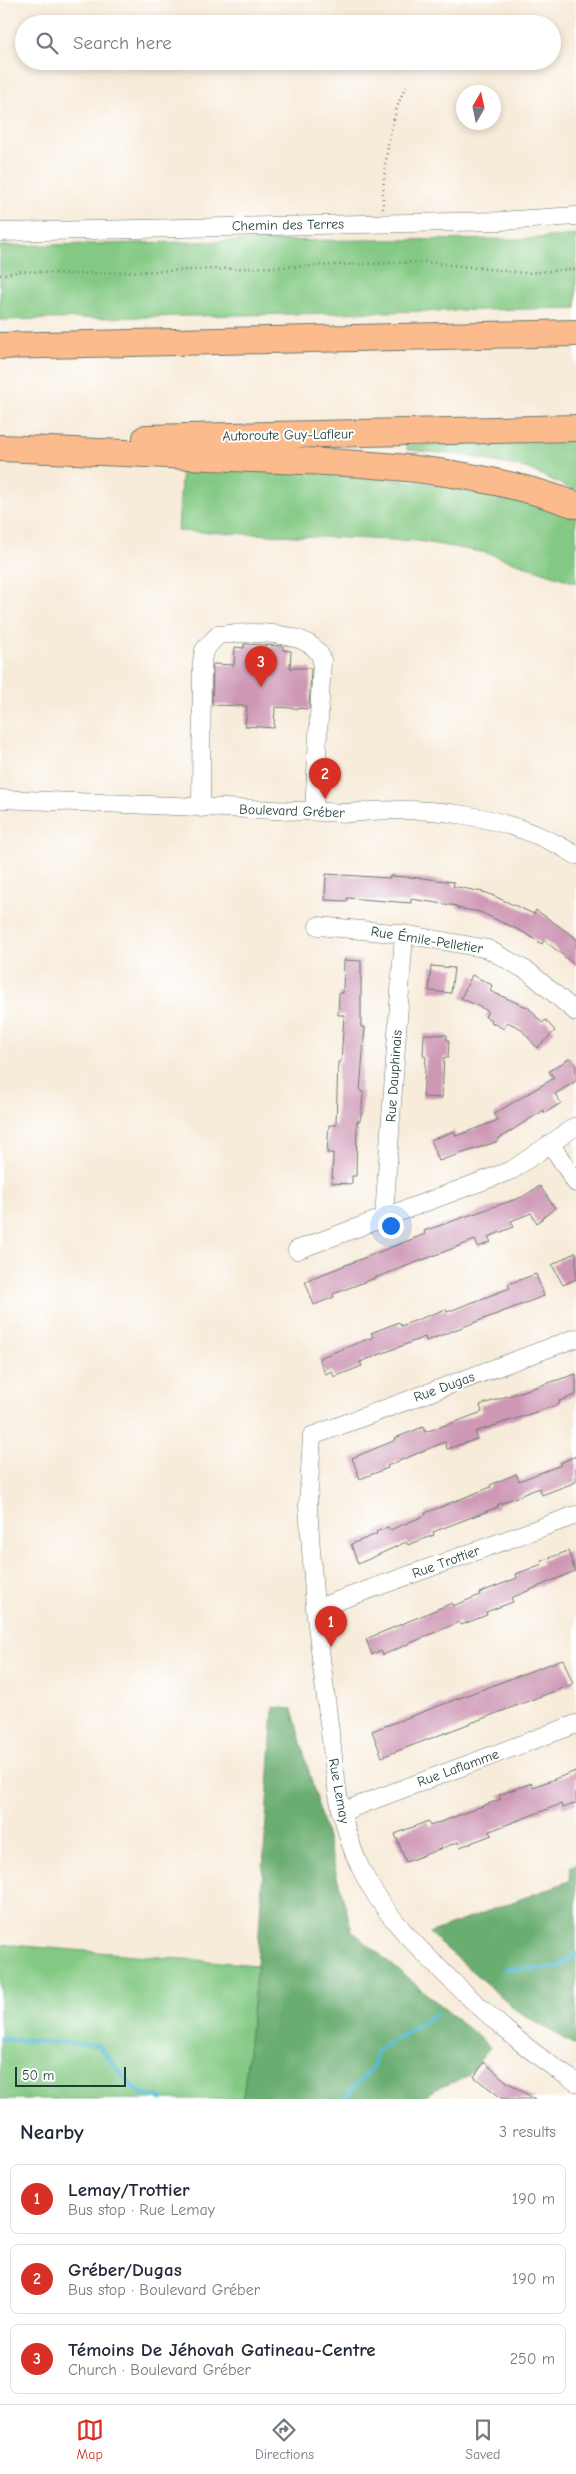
<!DOCTYPE html>
<meta charset="utf-8">
<style>
:root{--surface:#fff;--page:#f2f2f3;--text:#1f2937;--muted:#747a83;--line:#e0e1e3;--accent:#d93025}
body{margin:0;font-family:"Comic Neue",sans-serif;background:var(--page);color:var(--text)}
.compass{position:absolute;left:456px;top:85px;width:45px;height:45px;border-radius:50%;background:var(--surface);box-shadow:0 2px 8px #0003;rotate:9deg}
.scale{position:absolute;left:15px;bottom:12px;width:111px;box-sizing:border-box;padding-left:5px;border:2px solid #1f3d34;border-top:0;font-size:14px;line-height:18px;white-space:nowrap;color:#1f3d34;-webkit-text-stroke:4px #fff;paint-order:stroke}
.you{position:absolute;left:390px;top:1225px;width:18px;height:18px;margin:-12px;border:4px solid #fff;border-radius:50%;background:#1a73e8;box-shadow:0 0 0 8px #1a73e833}
.badge{display:grid;place-items:center;width:32px;height:32px;border-radius:50%;background:var(--accent);color:#fff;font-size:16px;font-weight:700}
.pin{position:absolute;translate:-50% -41px;filter:drop-shadow(0 1px 2px #0008)}
.pin::after{content:'';position:absolute;top:26px;width:18px;height:15px;background:inherit;clip-path:polygon(0 0,100% 0,50% 100%)}
.list{margin:0;padding:0;list-style:none}
h2{display:flex;justify-content:space-between;align-items:center;height:65px;margin:0;padding:0 20px;font-size:21px}
h2 small{font-size:16px;font-weight:400;color:var(--muted)}
.list li{display:grid;grid-template-columns:32px 1fr auto;gap:15px;align-items:center;box-sizing:border-box;height:70px;margin:0 10px 10px;padding:0 10px;border:1px solid var(--line);border-radius:8px}
.list b{display:block;font-size:19px;white-space:nowrap}
.list p{margin:0;font-size:16px;white-space:nowrap;color:var(--muted)}
.list em{font-size:16px;font-style:normal;color:var(--muted)}
.icon{flex:none;width:28px;height:28px;fill:none;stroke:currentColor;stroke-width:2;stroke-linecap:round;stroke-linejoin:round}
.map{position:relative;flex:none;width:576px;height:2099px;overflow:hidden}
.search{position:absolute;background:var(--surface);box-shadow:0 2px 8px #0003;left:15px;right:15px;top:15px;height:55px;display:flex;align-items:center;gap:12px;box-sizing:border-box;padding:0 18px;border-radius:28px;color:var(--muted);font-size:19px}
.sheet{height:305px;background:var(--surface)}
nav{display:flex;justify-content:space-around;align-items:center;box-sizing:border-box;height:70px;border-top:1px solid var(--line);background:var(--surface);font-size:14px;color:var(--muted)}
nav a{display:grid;justify-items:center;gap:2px}
nav .on{color:var(--accent)}
.map>svg:first-child{display:block}
.green{fill:#83c983;stroke:#51835c}
.forest{fill:#6aad71;stroke:#447552}
.lines{fill:none;stroke-linecap:round;stroke-linejoin:round}
.stream{stroke:#4db7ca;stroke-width:4.5}
.building{fill:#ce98b5}
.minor-casing{stroke:#6b7a6e;stroke-width:19}
.highway-casing{stroke:#6b7a6e;stroke-width:28}
.path{stroke:#6b7a6e;stroke-width:2.5;stroke-dasharray:1 4;stroke-linecap:butt}
.minor{stroke:#fff;stroke-width:18}
.highway{stroke:#fbbb8c;stroke-width:26}
.labels{text-anchor:middle;dominant-baseline:central;stroke-width:4;stroke-linejoin:round;paint-order:stroke}
.street-label{font-size:14px;fill:#1f3d34;stroke:#fff}
</style>
<div class="map">
<svg width="576" height="2099" viewBox="0 0 576 2099">
<rect width="100%" height="100%" fill="#fff"/>
<filter id="ink" filterUnits="userSpaceOnUse"><feTurbulence type="fractalNoise" baseFrequency=".02" numOctaves="2"/><feDisplacementMap in="SourceGraphic" scale="10" xChannelSelector="R" yChannelSelector="G"/><feConvolveMatrix kernelMatrix="1 2 1 2 8 2 1 2 1" color-interpolation-filters="sRGB"/></filter>
<filter id="wash" filterUnits="userSpaceOnUse"><feTurbulence type="fractalNoise" baseFrequency=".0096" numOctaves="4" result="noise"/><feDisplacementMap in="SourceGraphic" scale="20" xChannelSelector="R" yChannelSelector="G"/><feGaussianBlur stdDeviation="1.12" result="paint"/><feColorMatrix in="noise" values="0 0 0 0 0 0 0 0 0 0 0 0 0 0 0 0 0 1.4 0 .05"/><feComposite in="paint" operator="in"/></filter>
<g filter="url(#wash)">
<rect width="100%" height="100%" fill="#f7ebd9"/>
<path class="green" d="M576 235V308L0 320V246L234 241 524 239Z
M576 441V491L526 468 462 455 407 450V445Z
M182 466 312 470 477 489 576 517V583L487 553 418 541 178 531Z
M0 1944 257 1965 243 2099H0Z"/>
<path class="forest" d="M273 1707 292 1709 352 1931 490 2047 468 2076 432 2091 424 2099H243L257 1965Z
M576 1863V2046L517 2011 429 1933 569 1881 570 1867Z"/>
<g class="lines">
<path class="stream" d="M505 1969 557 1968 576 1954
M0 2039 98 2045 136 2091 162 2099
M344 2099 373 2067 377 2051 436 2014"/>
</g>
<g id="blocks">
<path class="building" d="M244 644 283 646V650L291 651 290 668H311L309 709 275 707 274 728 245 726 247 706 212 705 213 664 234 665 235 647 244 648Z
M326 874 390 878V876L422 878 454 882 453 886 487 893 534 914 536 910 576 938V966L544 940 542 944 523 932 480 912 457 908V906L411 899V903L347 898V901L325 900Z
M344 960 361 961V1027H365L360 1091 363 1092 362 1109 360 1121H357L356 1176H352V1184L332 1183 333 1153H327L329 1125H336L338 1062H341L344 1015H338L339 993H343Z
M431 966 454 968 451 993 429 991Z
M472 975 492 985 490 991 529 1008 542 1023 546 1020 555 1031 537 1048 520 1028 507 1022 504 1029 491 1022 492 1020 485 1017 488 1011 461 998Z
M424 1034 447 1035V1040H449L448 1058 444 1057 442 1098 423 1097 426 1057 423 1056Z
M570 1058 576 1066V1081L555 1094 561 1103 545 1113 544 1110 536 1115 498 1139 499 1141 439 1161 431 1140 454 1131 456 1136 498 1120 494 1114 554 1078 549 1071Z
M540 1186 555 1208 537 1223 531 1213 511 1221 514 1227 488 1237 491 1242 478 1247 475 1240 333 1294 334 1297 314 1305 305 1281 425 1234 424 1231 522 1197Z
M576 1252V1279L563 1285 552 1265Z
M536 1274 544 1296 426 1341 425 1337 360 1362 362 1366 334 1377 332 1371 325 1374 319 1358 373 1337 371 1333 399 1322 401 1326 446 1309 447 1312 510 1288 508 1284Z
M576 1374V1395L559 1401 560 1404 475 1432 477 1439 447 1449 445 1442 387 1466 388 1468 360 1479 352 1458 396 1440 395 1438 423 1427 425 1432 455 1422 482 1412 480 1405Z
M576 1456V1482L542 1495 539 1488 497 1505 498 1507 433 1532 434 1535 408 1545 406 1542 358 1564 351 1544 377 1534 376 1532 388 1527 390 1530 426 1515 425 1513 491 1487 490 1485 516 1474 519 1481 561 1465 560 1463Z
M568 1551 575 1571 511 1598 513 1602 486 1612 487 1615 461 1625 459 1622 383 1655 381 1651 372 1655 366 1639 452 1603 453 1606 480 1595 479 1593 517 1578 516 1574 542 1564 541 1561Z
M563 1659 573 1684 382 1757 372 1731Z
M576 1771V1803L563 1808 561 1804 490 1831 492 1835 460 1847 458 1842 406 1862 395 1834 428 1821 430 1826 501 1799 499 1795 515 1789 532 1783 533 1787Z
M484 2062 507 2082 535 2099H503L474 2077Z"/>
</g>
</g>
<g filter="url(#ink)">
<use href="#blocks" fill-opacity="0" stroke="#6b7a6e" stroke-width="1"/>
<g class="lines">
<g class="minor-casing">
<path id="minor" d="M0 232 500 221 576 216
M0 799 349 813C426 804 509 814 576 855
M201 808 202 662 204 650 218 635C244 632 313 628 322 660L314 812
M318 926 404 934 488 949 529 972 576 1012
M551 1144 576 1183
M384 1217 404 934
M297 1250 512 1170 576 1126
M576 1338 312 1436 308 1505 315 1609 337 1789C342 1817 349 1844 361 1869 382 1913 418 1948 452 1981 491 2018 531 2054 576 2082
M315 1609 576 1515
M341 1812 576 1724"/>
</g>
<g class="highway-casing">
<path id="highway" d="M0 346 576 333
M146 438 576 428
M0 448C85 451 169 455 254 459 363 463 473 467 576 505"/>
</g>
<path class="path" d="M383 209C382 175 390 114 407 84
M0 275 22 271 71 274 425 262 525 273 576 269"/>
<use href="#minor" class="minor"/>
<use href="#highway" class="highway"/>
</g>
</g>
<g class="labels">
<g class="street-label">
<text transform="translate(288 225) rotate(-1)">Chemin des Terres</text>
<text transform="translate(288 435) rotate(-1)">Autoroute Guy-Lafleur</text>
<text transform="translate(292 811) rotate(2)">Boulevard Gréber</text>
<text transform="translate(427 940) rotate(9)">Rue Émile-Pelletier</text>
<text transform="translate(394 1076) rotate(-86)">Rue Dauphinais</text>
<text transform="translate(444 1387) rotate(-20)">Rue Dugas</text>
<text transform="translate(446 1562) rotate(-20)">Rue Trottier</text>
<text transform="translate(458 1768) rotate(-20)">Rue Laflamme</text>
<text transform="translate(339 1791) rotate(80)">Rue Lemay</text>
</g>
</g>
</svg>
<svg class="compass" viewBox="-18 -18 36 36"><path d="M0-13l5 13h-10z" fill="#e53935"/><path d="M0 13l5-13h-10z" fill="#747a83"/></svg>
<div class="scale">50 m</div>
<div class="you"></div>
<div class="pin badge" style="left:331px;top:1647px">1</div>
<div class="pin badge" style="left:325px;top:799px">2</div>
<div class="pin badge" style="left:261px;top:687px">3</div>
<div class="search"><svg class="icon" aria-label="search" viewBox="0 0 24 24"><circle cx="10" cy="10" r="6"/><path d="M15 15l6 6"/></svg>Search here</div>
</div>
<section class="sheet">
<h2>Nearby<small>3 results</small></h2>
<ul class="list">
<li><span class="badge">1</span><div><b>Lemay/Trottier</b><p>Bus stop · Rue Lemay</p></div><em>190 m</em></li>
<li><span class="badge">2</span><div><b>Gréber/Dugas</b><p>Bus stop · Boulevard Gréber</p></div><em>190 m</em></li>
<li><span class="badge">3</span><div><b>Témoins De Jéhovah Gatineau-Centre</b><p>Church · Boulevard Gréber</p></div><em>250 m</em></li>
</ul>
</section>
<nav>
<a class="on"><svg class="icon" aria-label="map" viewBox="0 0 24 24"><path d="M3 6l6-2 6 2 6-2v14l-6 2-6-2-6 2zM9 4v14M15 6v14"/></svg>Map</a>
<a><svg class="icon" aria-label="directions" viewBox="0 0 24 24"><path d="M12 3l9 9-9 9-9-9zM9 14v-3h6M13 9l2 2-2 2"/></svg>Directions</a>
<a><svg class="icon" aria-label="saved" viewBox="0 0 24 24"><path d="M7 4h10v16l-5-4-5 4z"/></svg>Saved</a>
</nav>
